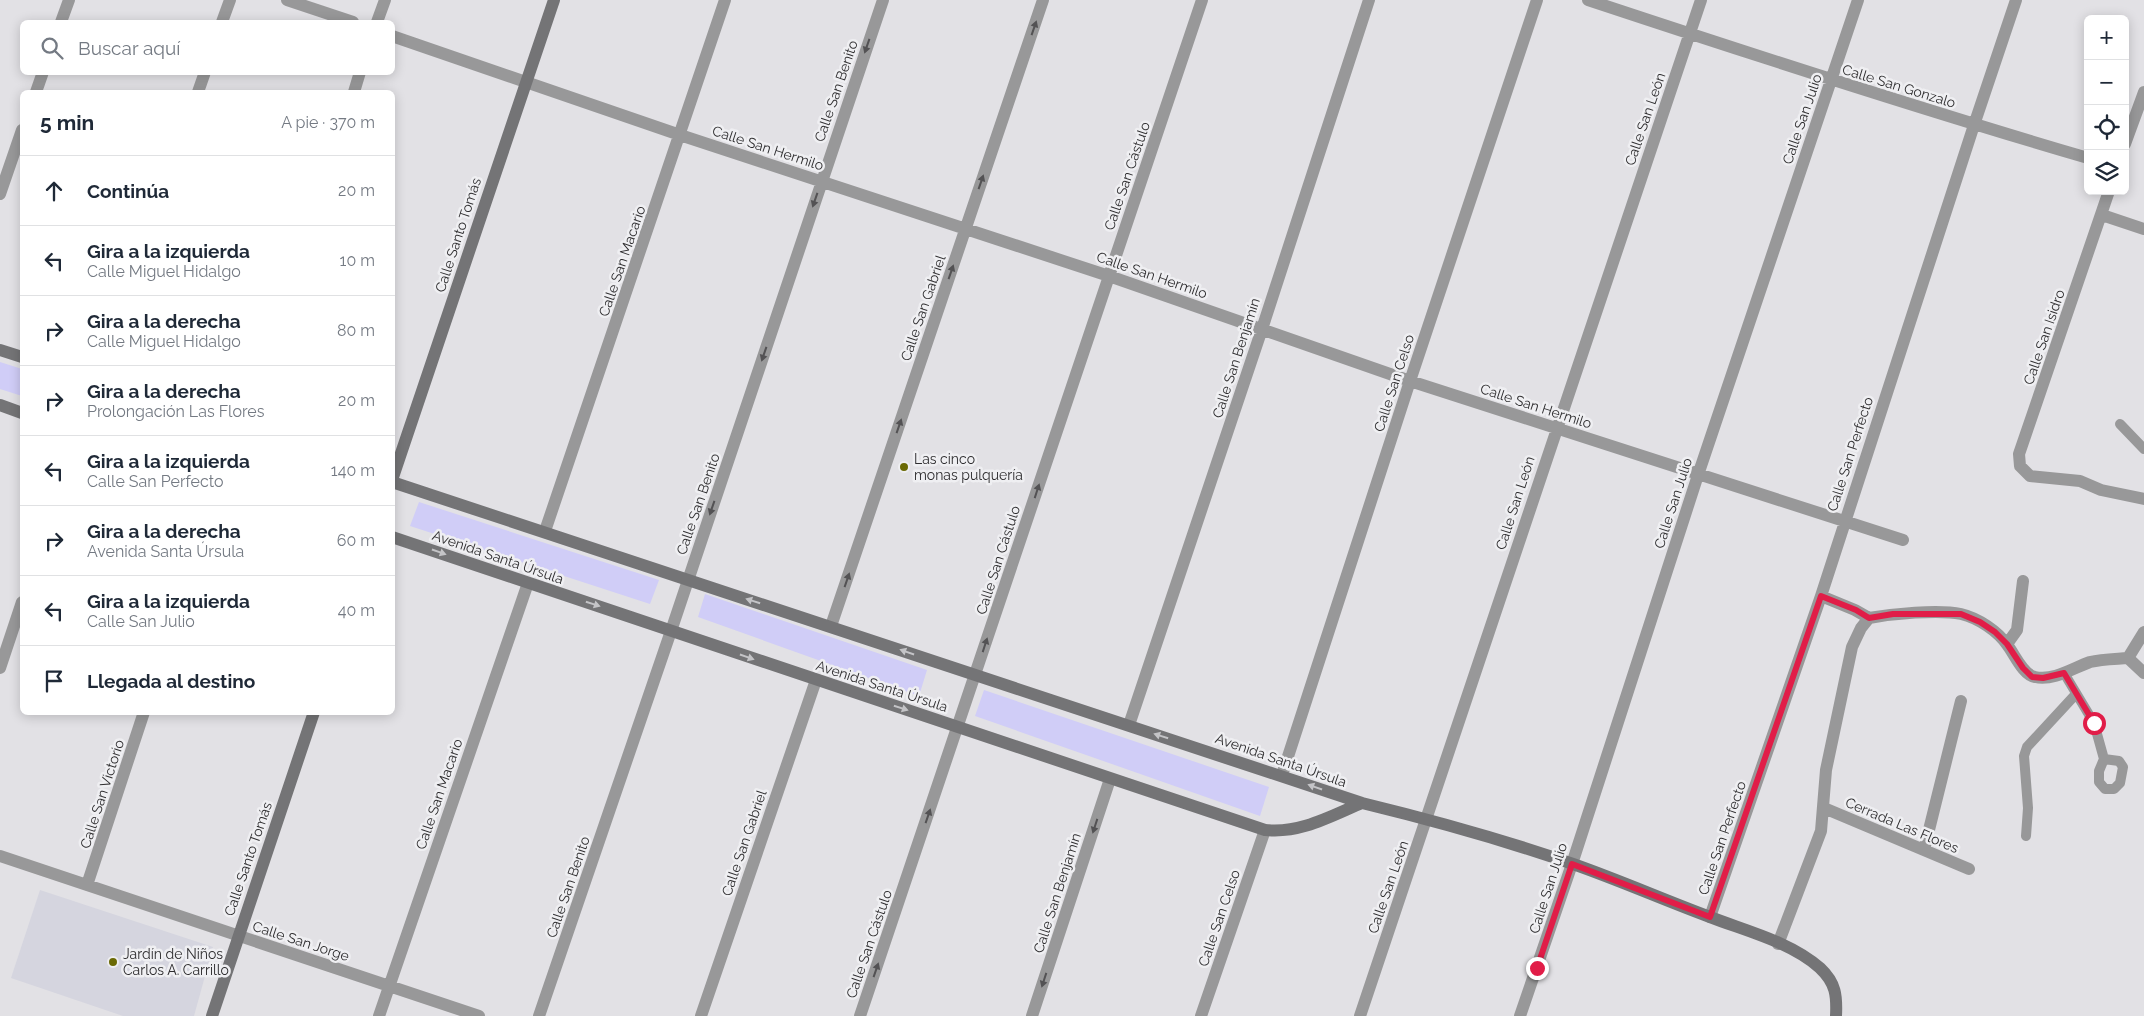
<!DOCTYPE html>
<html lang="es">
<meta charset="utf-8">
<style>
:root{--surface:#fff;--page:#f6f6f7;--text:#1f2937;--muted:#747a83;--line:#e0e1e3}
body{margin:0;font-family:Raleway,sans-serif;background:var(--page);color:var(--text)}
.controls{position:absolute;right:15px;top:15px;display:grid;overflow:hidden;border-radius:8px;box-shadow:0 2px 12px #0003}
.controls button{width:45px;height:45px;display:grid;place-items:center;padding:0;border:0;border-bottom:1px solid var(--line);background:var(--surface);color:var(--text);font:25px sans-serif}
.stop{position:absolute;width:15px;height:15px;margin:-11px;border:4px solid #e11d48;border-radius:50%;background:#fff}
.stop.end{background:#e11d48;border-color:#fff;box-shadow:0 1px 5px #0008}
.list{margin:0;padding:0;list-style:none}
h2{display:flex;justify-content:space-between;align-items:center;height:65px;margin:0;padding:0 20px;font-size:21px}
h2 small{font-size:16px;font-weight:400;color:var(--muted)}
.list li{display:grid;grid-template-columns:32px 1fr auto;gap:15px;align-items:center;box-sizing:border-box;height:70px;padding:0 20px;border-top:1px solid var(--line)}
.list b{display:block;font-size:19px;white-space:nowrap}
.list p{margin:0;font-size:16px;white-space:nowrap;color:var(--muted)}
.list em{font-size:16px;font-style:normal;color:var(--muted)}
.icon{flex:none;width:28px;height:28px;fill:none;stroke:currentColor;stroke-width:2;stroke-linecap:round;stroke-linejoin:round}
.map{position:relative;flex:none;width:2144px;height:1016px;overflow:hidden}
.search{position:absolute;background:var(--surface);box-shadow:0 2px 12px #0003;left:20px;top:20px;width:375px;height:55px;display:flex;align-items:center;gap:12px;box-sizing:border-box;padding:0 18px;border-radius:8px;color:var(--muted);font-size:19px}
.panel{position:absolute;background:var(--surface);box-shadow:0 2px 12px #0003;left:20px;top:90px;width:375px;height:625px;border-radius:8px}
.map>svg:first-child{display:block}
.built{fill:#d5d5df}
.green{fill:#d0cdf7}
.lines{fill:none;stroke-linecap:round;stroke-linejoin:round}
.lane{stroke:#989899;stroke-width:10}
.street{stroke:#989899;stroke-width:12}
.secondary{stroke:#747476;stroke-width:12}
.oneway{fill:#535254}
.oneway2{fill:#c4c4c7}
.route{stroke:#e11d48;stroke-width:6}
.poi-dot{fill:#6a6904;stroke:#efeff2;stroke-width:2}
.labels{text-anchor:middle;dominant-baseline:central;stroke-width:5;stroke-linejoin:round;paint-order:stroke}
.street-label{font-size:14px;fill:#2e2d2f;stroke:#efeff2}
.poi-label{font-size:14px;fill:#2e2d2f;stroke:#efeff2;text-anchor:start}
</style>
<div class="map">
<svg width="2144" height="1016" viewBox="0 0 2144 1016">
<rect width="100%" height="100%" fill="#e2e1e5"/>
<path class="built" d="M40 890 213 947 194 1016H123L11 978Z"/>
<path class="green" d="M0 362 22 369V396L0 389Z
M419 502 659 580 650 604 410 526Z
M705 594 927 670 919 696 698 617Z
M984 690 1269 787 1260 816 975 716Z"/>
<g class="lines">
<path class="lane" d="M2120 424 2144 449
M2064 673 2094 723 2104 759 2099 771V782L2105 789H2114L2120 783 2123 767 2119 761 2104 759
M2026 836 2028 808 2024 756 2027 747 2076 694"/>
<path class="street" d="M287 0 353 22
M1588 0C1754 55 1920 109 2088 158
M61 22 69 0
M222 22 230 0
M377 22 385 0
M392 36 680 135 1109 276 1410 381 1903 540
M36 92 43 72
M198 92 205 72
M354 92 360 72
M2125 144 2144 92
M2109 191 2019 454 2020 466 2030 476 2080 481 2101 490 2144 499
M0 194 22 130
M2102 215 2144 229
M545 531 725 0
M1821 596 1855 610 1869 618
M1869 618C1892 614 1938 609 1961 614 1978 618 1998 631 2008 646 2015 655 2023 675 2035 677 2054 681 2073 668 2090 662 2102 659 2116 659 2128 658L2144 673
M831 626 1043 0
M2007 644 2017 630 2023 581
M2128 658 2144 632
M0 668 22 602
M1129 725 1262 329 1369 0
M1282 775 1410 381 1537 0
M1824 808 1969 869
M1924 850 1961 701
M0 856 479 1016
M87 885 144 712
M1710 917 1821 596 1974 125 2016 0
M1778 944 1821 831 1826 770 1852 647 1861 628 1869 618
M379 1016 528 583
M539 1016 671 631 883 0
M701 1016 816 680
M860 1016 1202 0
M1032 1016 1110 779
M1201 1016 1265 830
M1360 1016 1701 0
M1520 1016 1572 864 1698 475 1858 0"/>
<path class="secondary" d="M0 350 22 357
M0 405 22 413
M392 480 554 0
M392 482 1362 803C1432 820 1504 840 1573 864 1619 880 1664 900 1710 917 1746 931 1791 942 1820 968 1836 983 1837 996 1836 1016
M392 537 1265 830C1300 834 1331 816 1362 803
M212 1016 314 712"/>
</g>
<defs><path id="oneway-solid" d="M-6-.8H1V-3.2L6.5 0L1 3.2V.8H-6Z" transform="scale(1.25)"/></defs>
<g class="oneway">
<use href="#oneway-solid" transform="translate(1034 28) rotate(-71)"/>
<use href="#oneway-solid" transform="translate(867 46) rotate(109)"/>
<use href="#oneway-solid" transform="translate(981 182) rotate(-71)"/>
<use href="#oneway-solid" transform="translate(815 200) rotate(109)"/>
<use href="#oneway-solid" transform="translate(951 272) rotate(-71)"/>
<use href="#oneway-solid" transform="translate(764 354) rotate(109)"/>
<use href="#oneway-solid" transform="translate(899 426) rotate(-71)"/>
<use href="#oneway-solid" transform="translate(1037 491) rotate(-72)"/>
<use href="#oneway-solid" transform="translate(712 508) rotate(109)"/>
<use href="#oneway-solid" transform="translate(847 580) rotate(-71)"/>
<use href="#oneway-solid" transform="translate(985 645) rotate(-72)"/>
<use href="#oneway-solid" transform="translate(928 816) rotate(-71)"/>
<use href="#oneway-solid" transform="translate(1095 826) rotate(108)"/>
<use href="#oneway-solid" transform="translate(876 970) rotate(-71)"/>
<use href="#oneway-solid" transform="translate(1044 980) rotate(108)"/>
</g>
<g class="oneway2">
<use href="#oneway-solid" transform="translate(439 552) rotate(19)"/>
<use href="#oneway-solid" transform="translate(753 601) rotate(-162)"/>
<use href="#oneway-solid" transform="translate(593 604) rotate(18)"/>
<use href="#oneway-solid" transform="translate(907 652) rotate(-161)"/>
<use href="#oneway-solid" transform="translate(747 657) rotate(19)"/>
<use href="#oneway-solid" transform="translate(901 708) rotate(18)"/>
<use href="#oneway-solid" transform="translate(1161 736) rotate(-162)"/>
<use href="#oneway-solid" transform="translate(1315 787) rotate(-161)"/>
</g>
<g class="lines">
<path class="route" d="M1537 968 1572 864 1710 917 1821 596 1856 610 1869 618 1893 614H1961L1980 622 1995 632 2007 644 2023 668 2032 677 2043 678 2064 673 2094 723"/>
</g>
<g class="poi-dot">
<circle cx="904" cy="467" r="5"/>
<circle cx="113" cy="962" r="5"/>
</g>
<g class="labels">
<g class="street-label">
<text transform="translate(1899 86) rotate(17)">Calle San Gonzalo</text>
<text transform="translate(836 91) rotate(-71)">Calle San Benito</text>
<text transform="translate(1645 119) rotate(-71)">Calle San León</text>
<text transform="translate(1802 119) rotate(-71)">Calle San Julio</text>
<text transform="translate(768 148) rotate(18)">Calle San Hermilo</text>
<text transform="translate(1127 176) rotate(-71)">Calle San Cástulo</text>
<text transform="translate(458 235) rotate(-72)">Calle Santo Tomás</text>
<text transform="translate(622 261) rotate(-71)">Calle San Macario</text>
<text transform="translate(1152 275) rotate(19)">Calle San Hermilo</text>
<text transform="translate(923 308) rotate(-71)">Calle San Gabriel</text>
<text transform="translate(2044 337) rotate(-71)">Calle San Isidro</text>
<text transform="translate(1236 358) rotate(-72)">Calle San Benjamín</text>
<text transform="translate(1394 383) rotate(-72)">Calle San Celso</text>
<text transform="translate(1536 406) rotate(18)">Calle San Hermilo</text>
<text transform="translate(1850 454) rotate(-72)">Calle San Perfecto</text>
<text transform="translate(1515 503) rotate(-72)">Calle San León</text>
<text transform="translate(1673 503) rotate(-72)">Calle San Julio</text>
<text transform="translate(698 504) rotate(-71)">Calle San Benito</text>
<text transform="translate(498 557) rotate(19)">Avenida Santa Úrsula</text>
<text transform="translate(998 560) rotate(-72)">Calle San Cástulo</text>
<text transform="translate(882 686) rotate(18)">Avenida Santa Úrsula</text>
<text transform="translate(1281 760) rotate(19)">Avenida Santa Úrsula</text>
<text transform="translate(102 794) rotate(-72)">Calle San Victorio</text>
<text transform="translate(439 794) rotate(-71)">Calle San Macario</text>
<text transform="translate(1902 825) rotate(23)">Cerrada Las Flores</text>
<text transform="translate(1722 838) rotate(-71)">Calle San Perfecto</text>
<text transform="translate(744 843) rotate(-71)">Calle San Gabriel</text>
<text transform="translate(248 859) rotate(-71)">Calle Santo Tomás</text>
<text transform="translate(568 887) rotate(-71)">Calle San Benito</text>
<text transform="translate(1388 887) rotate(-71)">Calle San León</text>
<text transform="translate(1548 888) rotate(-72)">Calle San Julio</text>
<text transform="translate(1057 893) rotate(-72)">Calle San Benjamín</text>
<text transform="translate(1219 918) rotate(-71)">Calle San Celso</text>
<text transform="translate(301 941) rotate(18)">Calle San Jorge</text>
<text transform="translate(869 944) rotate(-71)">Calle San Cástulo</text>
</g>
<g class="poi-label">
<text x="914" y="459">Las cinco<tspan x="914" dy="16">monas pulquería</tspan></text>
<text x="123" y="954">Jardín de Niños<tspan x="123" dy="16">Carlos A. Carrillo</tspan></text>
</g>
</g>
</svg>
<div class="controls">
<button>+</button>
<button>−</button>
<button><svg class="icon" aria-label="locate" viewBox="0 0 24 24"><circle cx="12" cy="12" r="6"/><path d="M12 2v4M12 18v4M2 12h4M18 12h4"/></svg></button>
<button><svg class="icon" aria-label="layers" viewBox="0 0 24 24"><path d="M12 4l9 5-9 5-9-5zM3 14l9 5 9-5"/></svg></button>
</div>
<div class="stop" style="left:2094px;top:723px"></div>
<div class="stop end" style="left:1537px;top:968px"></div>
<div class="search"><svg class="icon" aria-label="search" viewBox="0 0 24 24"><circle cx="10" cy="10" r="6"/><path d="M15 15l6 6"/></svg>Buscar aquí</div>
<section class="panel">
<h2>5 min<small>A pie · 370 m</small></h2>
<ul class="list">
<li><svg class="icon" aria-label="ahead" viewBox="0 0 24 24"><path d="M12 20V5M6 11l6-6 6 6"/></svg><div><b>Continúa</b></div><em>20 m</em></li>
<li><svg class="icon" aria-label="left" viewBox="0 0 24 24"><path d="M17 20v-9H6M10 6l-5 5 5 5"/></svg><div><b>Gira a la izquierda</b><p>Calle Miguel Hidalgo</p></div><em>10 m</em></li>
<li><svg class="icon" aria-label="right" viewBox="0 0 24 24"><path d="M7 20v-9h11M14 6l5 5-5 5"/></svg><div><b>Gira a la derecha</b><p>Calle Miguel Hidalgo</p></div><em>80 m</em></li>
<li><svg class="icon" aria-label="right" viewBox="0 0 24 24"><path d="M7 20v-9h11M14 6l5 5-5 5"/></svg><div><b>Gira a la derecha</b><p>Prolongación Las Flores</p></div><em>20 m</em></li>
<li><svg class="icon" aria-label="left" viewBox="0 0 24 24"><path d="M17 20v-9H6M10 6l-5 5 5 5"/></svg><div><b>Gira a la izquierda</b><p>Calle San Perfecto</p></div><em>140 m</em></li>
<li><svg class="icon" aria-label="right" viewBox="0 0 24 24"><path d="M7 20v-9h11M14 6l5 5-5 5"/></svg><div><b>Gira a la derecha</b><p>Avenida Santa Úrsula</p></div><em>60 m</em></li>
<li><svg class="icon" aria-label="left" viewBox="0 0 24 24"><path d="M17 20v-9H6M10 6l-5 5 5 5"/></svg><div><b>Gira a la izquierda</b><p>Calle San Julio</p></div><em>40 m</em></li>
<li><svg class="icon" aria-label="arrive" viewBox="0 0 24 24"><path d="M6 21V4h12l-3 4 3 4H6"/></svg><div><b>Llegada al destino</b></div></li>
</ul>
</section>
</div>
